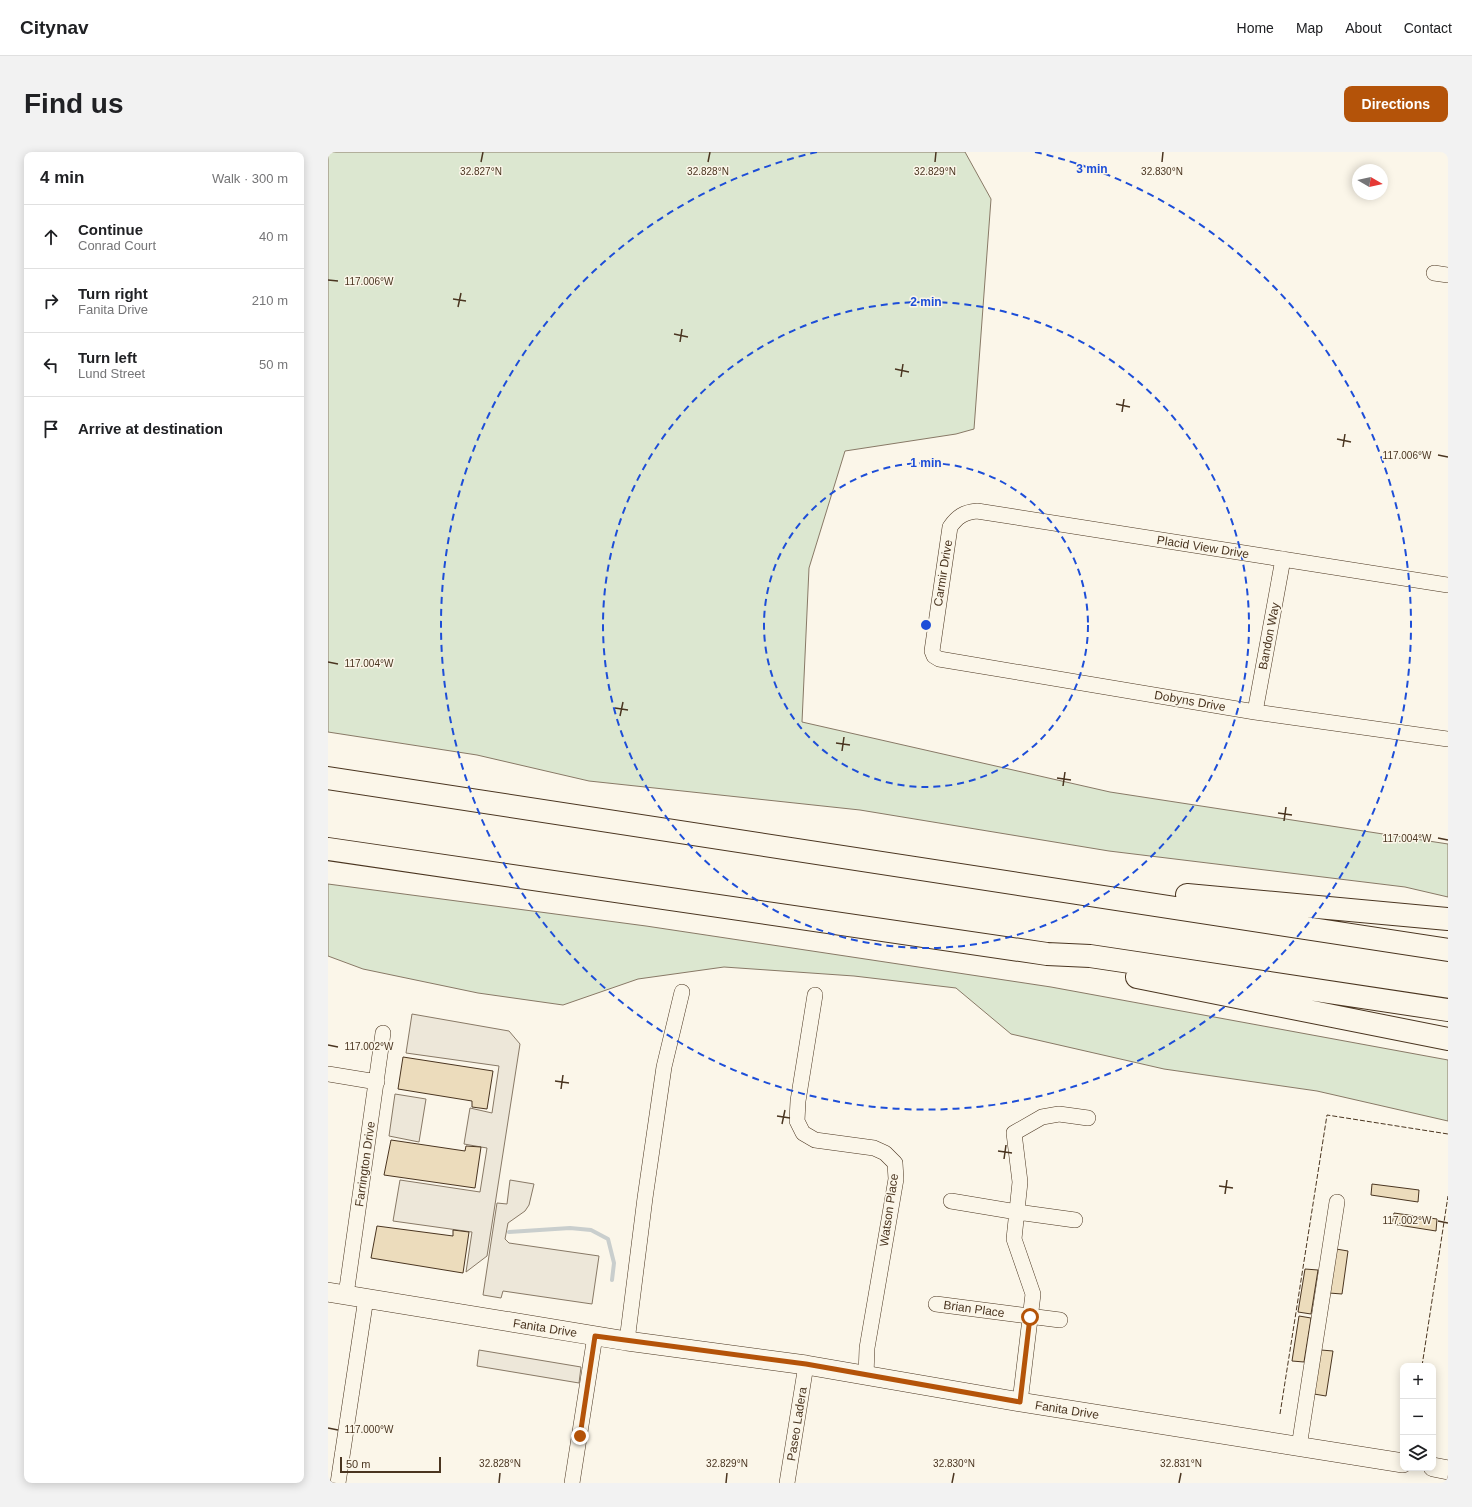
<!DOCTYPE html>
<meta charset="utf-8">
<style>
:root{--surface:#fff;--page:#f2f2f2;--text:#202124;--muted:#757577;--line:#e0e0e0;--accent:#b45309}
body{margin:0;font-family:Arial,sans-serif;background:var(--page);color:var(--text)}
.controls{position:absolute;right:12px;bottom:12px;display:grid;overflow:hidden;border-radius:8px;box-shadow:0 2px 10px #0003}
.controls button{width:36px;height:36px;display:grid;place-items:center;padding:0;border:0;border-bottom:1px solid var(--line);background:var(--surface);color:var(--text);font:20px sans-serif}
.compass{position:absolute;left:1024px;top:12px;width:36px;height:36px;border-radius:50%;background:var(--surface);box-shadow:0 2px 10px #0003;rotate:99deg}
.scale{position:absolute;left:12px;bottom:10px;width:101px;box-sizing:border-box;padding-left:4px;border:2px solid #4a3520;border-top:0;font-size:11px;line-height:14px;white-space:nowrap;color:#4a3520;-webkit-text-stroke:3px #fbf6e9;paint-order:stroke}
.stop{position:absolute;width:12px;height:12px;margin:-9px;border:3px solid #b45309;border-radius:50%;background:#fff}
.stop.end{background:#b45309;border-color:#fff;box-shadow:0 1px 4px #0008}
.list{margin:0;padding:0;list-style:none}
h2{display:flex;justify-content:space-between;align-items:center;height:52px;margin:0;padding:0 16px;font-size:17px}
h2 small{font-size:13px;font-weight:400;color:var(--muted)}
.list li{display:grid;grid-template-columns:26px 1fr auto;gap:12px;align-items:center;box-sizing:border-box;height:64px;padding:0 16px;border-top:1px solid var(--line)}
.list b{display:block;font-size:15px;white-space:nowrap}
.list p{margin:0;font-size:13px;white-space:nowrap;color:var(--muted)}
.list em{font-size:13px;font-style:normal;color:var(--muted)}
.icon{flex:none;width:22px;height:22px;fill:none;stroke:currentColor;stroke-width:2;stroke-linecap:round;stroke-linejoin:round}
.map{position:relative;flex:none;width:1120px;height:1331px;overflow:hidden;border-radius:8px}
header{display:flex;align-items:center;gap:24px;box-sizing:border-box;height:56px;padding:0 20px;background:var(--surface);border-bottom:1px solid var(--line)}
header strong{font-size:19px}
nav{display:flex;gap:22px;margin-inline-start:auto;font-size:14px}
.intro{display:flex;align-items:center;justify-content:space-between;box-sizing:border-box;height:96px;padding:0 24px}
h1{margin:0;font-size:28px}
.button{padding:10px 18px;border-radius:8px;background:var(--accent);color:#fff;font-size:14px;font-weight:700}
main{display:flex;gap:24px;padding:0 24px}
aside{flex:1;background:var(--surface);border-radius:8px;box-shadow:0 2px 10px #0003}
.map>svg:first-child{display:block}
.green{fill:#dce7d0;stroke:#887966}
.parking{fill:#ede7d9;stroke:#887966}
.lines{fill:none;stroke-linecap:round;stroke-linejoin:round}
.stream{stroke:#c9cecd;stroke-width:4}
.building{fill:#ecdcbc;stroke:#4a3520}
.minor-casing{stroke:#4a3520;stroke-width:16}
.major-casing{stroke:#4a3520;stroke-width:20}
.highway-casing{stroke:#4a3520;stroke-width:24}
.minor{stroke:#fbf6e9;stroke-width:15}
.major{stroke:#fbf6e9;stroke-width:19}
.highway{stroke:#fbf6e9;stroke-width:22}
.fence{stroke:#4a3520;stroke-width:1;stroke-dasharray:5 2;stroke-linecap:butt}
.route{stroke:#b45309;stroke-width:5}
.ticks{fill:none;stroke:#4a3520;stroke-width:1.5}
.ring{fill:none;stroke:#1d4ed8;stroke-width:2;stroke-dasharray:7 5}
.labels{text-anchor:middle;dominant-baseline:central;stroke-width:3;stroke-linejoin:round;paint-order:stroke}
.street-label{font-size:12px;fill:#4a3520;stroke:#fbf6e9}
.ticks-label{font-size:10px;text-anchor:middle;fill:#4a3520;stroke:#fbf6e9;stroke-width:3;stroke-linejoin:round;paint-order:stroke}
.centre{fill:#1d4ed8;stroke:#fbf6e9;stroke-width:2}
.ring-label{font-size:12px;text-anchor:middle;font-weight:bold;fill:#1d4ed8;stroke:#fbf6e9;stroke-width:3;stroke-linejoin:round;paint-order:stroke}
</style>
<header>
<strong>Citynav</strong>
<nav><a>Home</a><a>Map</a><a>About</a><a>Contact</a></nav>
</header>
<div class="intro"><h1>Find us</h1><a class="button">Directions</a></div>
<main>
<aside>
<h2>4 min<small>Walk · 300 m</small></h2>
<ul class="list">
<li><svg class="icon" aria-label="ahead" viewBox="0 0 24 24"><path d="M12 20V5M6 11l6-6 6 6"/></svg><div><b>Continue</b><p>Conrad Court</p></div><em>40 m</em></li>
<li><svg class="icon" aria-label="right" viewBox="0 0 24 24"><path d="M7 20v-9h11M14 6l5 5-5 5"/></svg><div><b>Turn right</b><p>Fanita Drive</p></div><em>210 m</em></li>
<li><svg class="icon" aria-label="left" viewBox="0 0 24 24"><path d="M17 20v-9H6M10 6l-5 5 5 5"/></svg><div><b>Turn left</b><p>Lund Street</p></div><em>50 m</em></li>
<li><svg class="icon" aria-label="arrive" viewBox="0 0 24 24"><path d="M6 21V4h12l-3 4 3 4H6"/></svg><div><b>Arrive at destination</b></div></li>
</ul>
</aside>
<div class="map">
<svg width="1120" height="1331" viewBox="0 0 1120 1331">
<rect width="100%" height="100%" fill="#fbf6e9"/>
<path class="green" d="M0 0H637L663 47 646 277 628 282 517 299 481 416 474 570 782 640 1120 692V745L1077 735 781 699 532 658 261 629 149 603 0 580Z
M0 732 318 774 723 835 1120 908V969L989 939 836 917 683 882 628 836 526 824 396 815 310 827 235 853 150 841 35 817 0 804Z"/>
<path class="parking" d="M84 862 181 879 192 892 159 1104 138 1120 144 1080 65 1069 72 1028 152 1040 159 996 136 992 142 956 164 961 171 914 78 901Z
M67 942 98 947 91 990 61 984Z
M182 1028 206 1032 201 1053 197 1059 180 1071 177 1087 181 1091 271 1104 264 1152 175 1139 173 1146 155 1143 169 1051 179 1052Z
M151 1198 253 1215 251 1231 149 1214Z"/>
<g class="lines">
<path class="stream" d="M181 1080 242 1076 263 1078 280 1087 286 1111 284 1128"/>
</g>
<path class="building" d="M75 905 165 919 159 957 144 955V949L70 937Z
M63 988 137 999 138 994 153 995 147 1036 56 1023Z
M1044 1032 1091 1038 1090 1050 1043 1043Z
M1066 1061 1109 1067 1108 1079 1064 1072Z
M49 1074 125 1084V1078L141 1080 135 1121 43 1106Z
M1008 1097 1020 1099 1014 1142 1001 1141Z
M977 1117 990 1118 983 1162 970 1160Z
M971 1164 983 1166 976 1210 964 1209Z
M993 1198 1005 1199 998 1244 986 1242Z"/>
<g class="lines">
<g class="minor-casing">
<path id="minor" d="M1106 121 1120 123
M1120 433 649 359C636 360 629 365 622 375L604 499 606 504 611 507 927 560 1120 587
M927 560 955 407
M487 843 470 949 469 969 475 981 487 988 546 996 557 1001 567 1011 568 1027 539 1196 538 1224
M0 922 49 930
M623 1049 689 1060 747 1068
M18 1143 55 881
M608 1152 732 1168
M299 1189 317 1046 336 915 354 840
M692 1250 705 1142 686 1087 692 1030 686 981 714 965 731 962 760 966
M971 1295 1009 1050
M10 1331 38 1146
M244 1331 267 1184
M459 1331 478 1213"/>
</g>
<g class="major-casing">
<path id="major" d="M0 1140 299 1189 478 1213 692 1250 1075 1311
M1105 1315 1120 1318"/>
</g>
<g class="highway-casing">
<path id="highway" d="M0 626 1120 798
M0 697 719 802 762 804 1120 858
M859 743 1120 767
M809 825 1120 887"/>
</g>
<use href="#minor" class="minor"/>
<use href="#major" class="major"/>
<use href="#highway" class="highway"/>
<path class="fence" d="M1094 1214 1120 1044
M952 1262 999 963 1120 982"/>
</g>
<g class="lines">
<path class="route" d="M252 1284 267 1184 478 1212 692 1250 702 1165"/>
</g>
<path class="ticks" d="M153 10 155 0M380 10 382 0M607 10 608 0M834 10 835 0M0 128 10 129M125 147 138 149M130 155 133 141M346 182 360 185M352 190 354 177M567 217 581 220M573 225 575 212M788 252 802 255M794 260 796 247M1009 287 1023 290M1015 295 1017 282M1110 303 1120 305M0 510 10 512M287 556 300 558M292 564 295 550M508 591 522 593M514 599 516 585M729 626 743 628M735 634 737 620M950 661 964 663M956 669 958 655M1110 686 1120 688M0 893 10 895M227 929 241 931M233 937 235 923M449 964 462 966M454 972 457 958M670 999 684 1001M676 1007 678 993M891 1034 905 1036M897 1042 899 1028M1110 1069 1120 1071M0 1276 10 1278M171 1331 172 1321M398 1331 399 1321M624 1331 626 1321M851 1331 853 1321"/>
<g class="ring">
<circle cx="598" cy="473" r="162"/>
<circle cx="598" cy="473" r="323"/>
<path d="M707 0A485 485 0 1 1 489 0"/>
</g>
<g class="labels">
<g class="street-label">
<text transform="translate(875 395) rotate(9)">Placid View Drive</text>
<text transform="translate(615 421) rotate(-81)">Carmir Drive</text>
<text transform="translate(941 484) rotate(-79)">Bandon Way</text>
<text transform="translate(862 549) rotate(10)">Dobyns Drive</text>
<text transform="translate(37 1012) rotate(-82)">Farrington Drive</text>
<text transform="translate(561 1058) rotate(-82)">Watson Place</text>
<text transform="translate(646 1157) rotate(8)">Brian Place</text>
<text transform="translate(217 1176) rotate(9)">Fanita Drive</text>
<text transform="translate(739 1258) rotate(9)">Fanita Drive</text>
<text transform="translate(469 1272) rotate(-81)">Paseo Ladera</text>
</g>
</g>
<g class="ticks-label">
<text x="380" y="23">32.828°N</text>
<text x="607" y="23">32.829°N</text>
<text x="834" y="23">32.830°N</text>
<text x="153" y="23">32.827°N</text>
<text x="41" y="133">117.006°W</text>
<text x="1079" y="307">117.006°W</text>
<text x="41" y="515">117.004°W</text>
<text x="1079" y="690">117.004°W</text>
<text x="41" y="898">117.002°W</text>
<text x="1079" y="1072">117.002°W</text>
<text x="41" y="1281">117.000°W</text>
<text x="172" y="1315">32.828°N</text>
<text x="399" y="1315">32.829°N</text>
<text x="626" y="1315">32.830°N</text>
<text x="853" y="1315">32.831°N</text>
</g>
<circle cx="598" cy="473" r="6" class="centre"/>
<g class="ring-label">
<text x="764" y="21">3 min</text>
<text x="598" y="154">2 min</text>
<text x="598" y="315">1 min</text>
</g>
</svg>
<div class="controls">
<button>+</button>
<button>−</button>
<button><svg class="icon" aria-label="layers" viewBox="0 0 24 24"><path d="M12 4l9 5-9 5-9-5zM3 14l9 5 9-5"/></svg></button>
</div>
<svg class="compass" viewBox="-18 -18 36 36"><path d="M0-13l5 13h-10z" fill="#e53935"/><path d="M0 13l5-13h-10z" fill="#757577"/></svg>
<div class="scale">50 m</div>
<div class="stop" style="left:702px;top:1165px"></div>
<div class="stop end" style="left:252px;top:1284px"></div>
</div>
</main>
